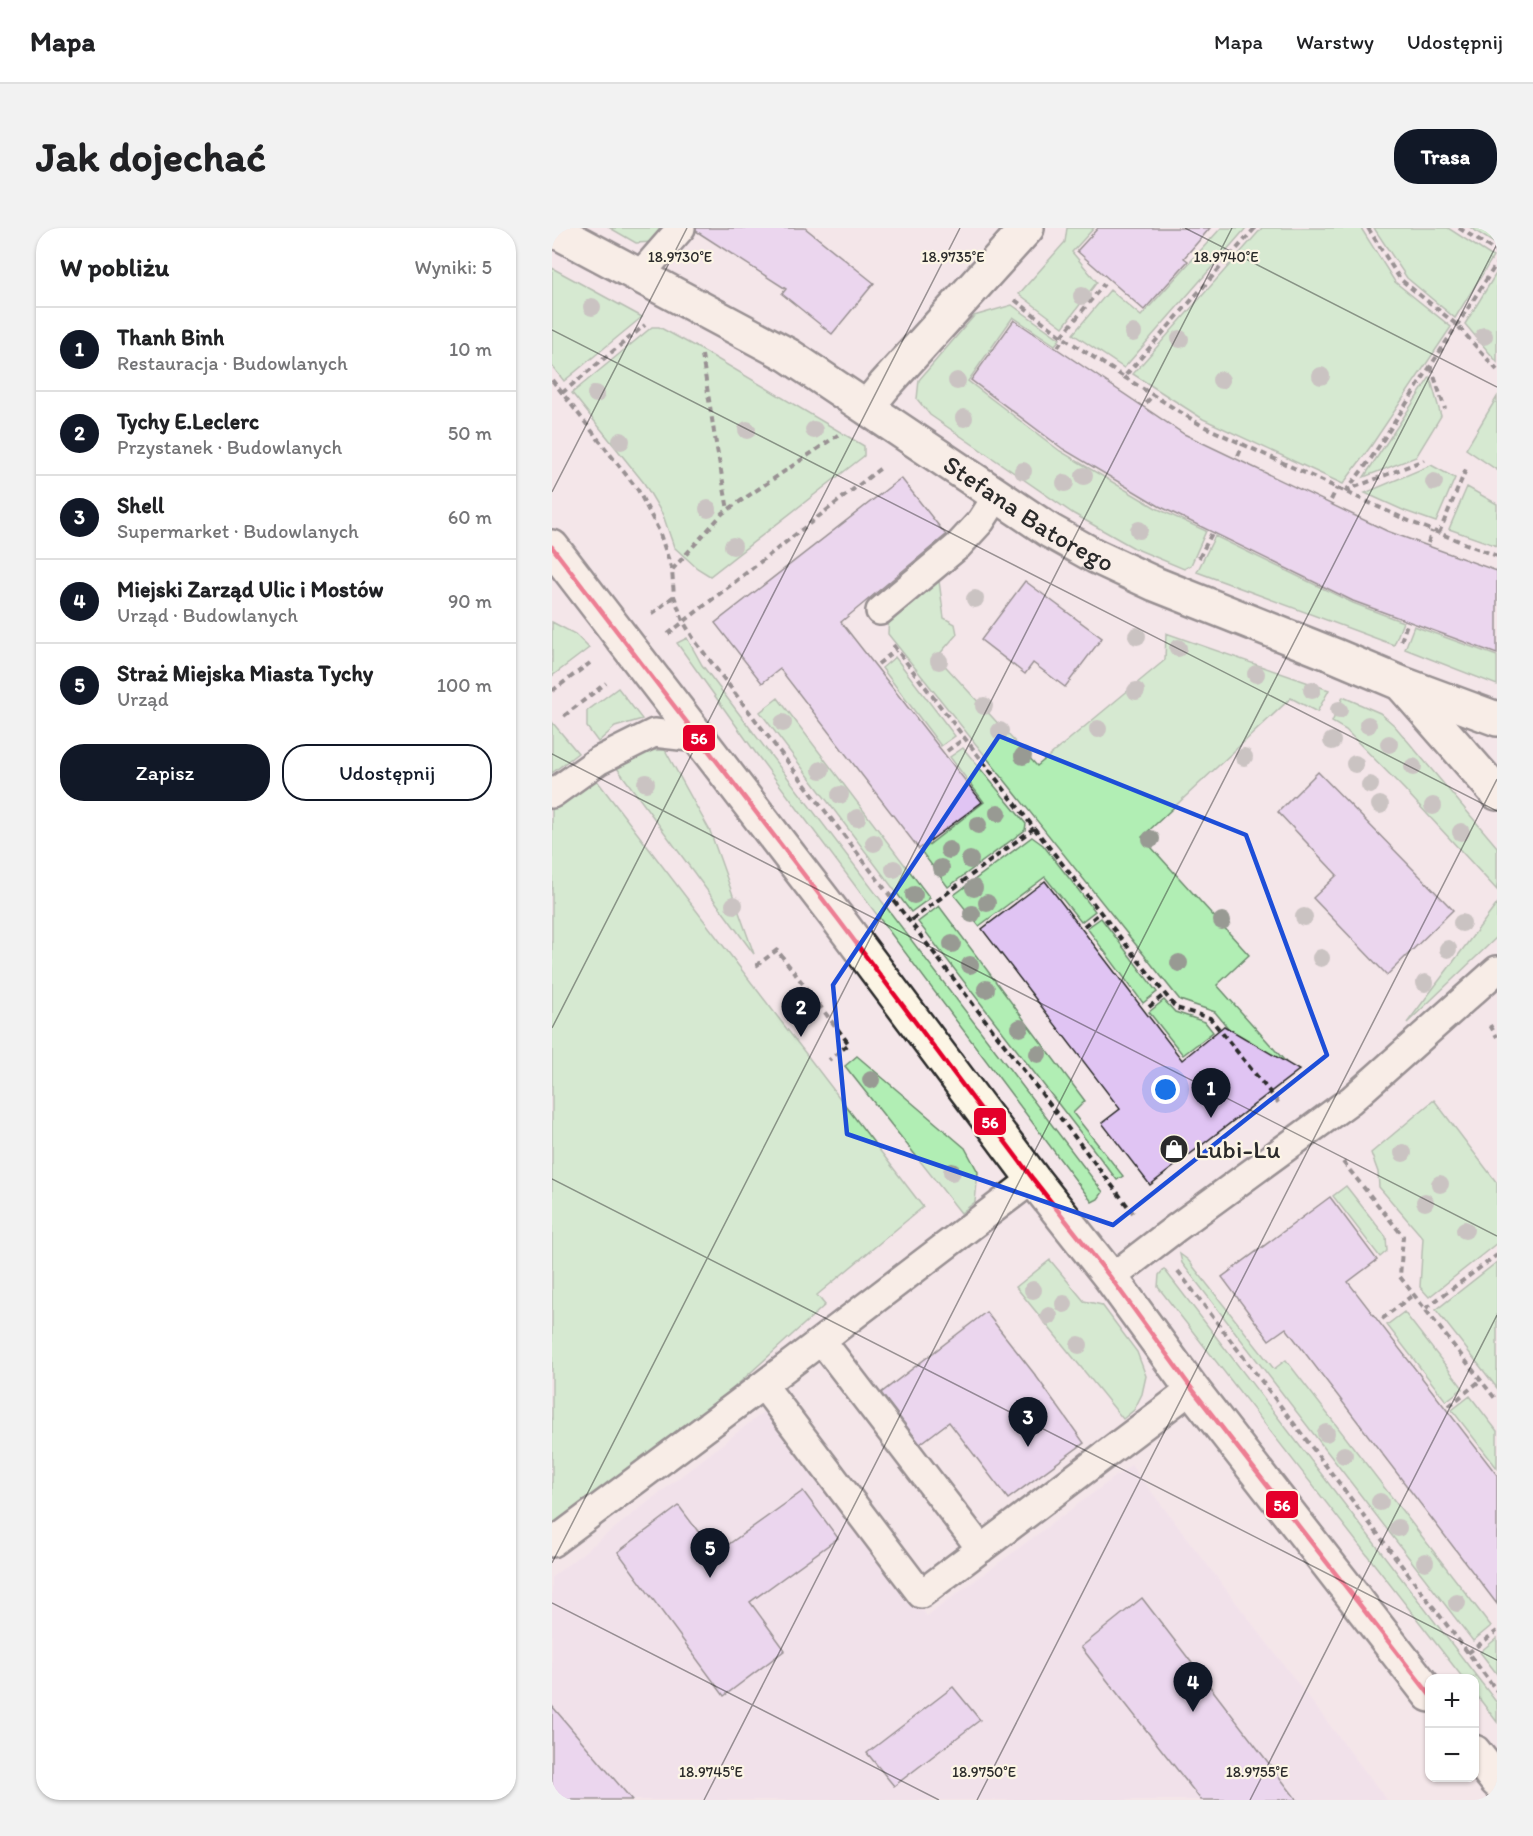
<!DOCTYPE html>
<html lang="pl">
<meta charset="utf-8">
<style>
:root{--surface:#fff;--page:#f2f2f2;--text:#202124;--muted:#757577;--line:#e0e0e0;--accent:#111827}
body{margin:0;font-family:Itim,sans-serif;background:var(--page);color:var(--text)}
.controls{position:absolute;right:18px;bottom:18px;display:grid;overflow:hidden;border-radius:12px;box-shadow:0 2px 4px #0004}
.controls button{width:54px;height:54px;display:grid;place-items:center;padding:0;border:0;border-bottom:2px solid var(--line);background:var(--surface);color:var(--text);font:30px sans-serif}
.you{position:absolute;left:614px;top:862px;width:21px;height:21px;margin:-15px;border:4px solid #fff;border-radius:50%;background:#1a73e8;box-shadow:0 0 0 9px #1a73e833}
.badge{display:grid;place-items:center;width:39px;height:39px;border-radius:50%;background:var(--accent);color:#fff;font-size:20px;font-weight:700}
.pin{position:absolute;translate:-50% -50px;filter:drop-shadow(0 2px 3px #0008)}
.pin::after{content:'';position:absolute;top:32px;width:21px;height:18px;background:inherit;clip-path:polygon(0 0,100% 0,50% 100%)}
.list{margin:0;padding:0;list-style:none}
h2{display:flex;justify-content:space-between;align-items:center;height:78px;margin:0;padding:0 24px;font-size:26px}
h2 small{font-size:20px;font-weight:400;color:var(--muted)}
.list li{display:grid;grid-template-columns:39px 1fr auto;gap:18px;align-items:center;box-sizing:border-box;height:84px;padding:0 24px;border-top:2px solid var(--line)}
.list b{display:block;font-size:22px;white-space:nowrap}
.list p{margin:0;font-size:20px;white-space:nowrap;color:var(--muted)}
.list em{font-size:20px;font-style:normal;color:var(--muted)}
.actions{display:flex;gap:12px;padding:18px 24px}
.actions a{flex:1;padding:14px 0;border:2px solid var(--accent);border-radius:24px;text-align:center;font-size:21px;color:var(--accent)}
.actions .main{background:var(--accent);color:#fff}
.map{position:relative;flex:none;width:945px;height:1572px;overflow:hidden;border-radius:24px}
header{display:flex;align-items:center;gap:36px;box-sizing:border-box;height:84px;padding:0 30px;background:var(--surface);border-bottom:2px solid var(--line)}
header strong{font-size:28px}
nav{display:flex;gap:33px;margin-inline-start:auto;font-size:21px}
.intro{display:flex;align-items:center;justify-content:space-between;box-sizing:border-box;height:144px;padding:0 36px}
h1{margin:0;font-size:42px}
.button{padding:15px 27px;border-radius:24px;background:var(--accent);color:#fff;font-size:21px;font-weight:700}
main{display:flex;gap:36px;padding:0 36px}
aside{flex:1;background:var(--surface);border-radius:24px;box-shadow:0 2px 4px #0004}
.map>svg:first-child{display:block}
.built{fill:#eedcec}
.green{fill:#b1eeb4;stroke:#6e8c70;stroke-width:1.5}
.building{fill:#e0c4f3;stroke:#2b2b2b;stroke-width:1.5}
.lines{fill:none;stroke-linecap:round;stroke-linejoin:round}
.lane-casing{stroke:#2b2b2b;stroke-width:32}
.street-casing{stroke:#2b2b2b;stroke-width:38}
.secondary-casing{stroke:#2b2b2b;stroke-width:38}
.path{stroke:#2b2b2b;stroke-width:4;stroke-dasharray:6 4.5;stroke-linecap:butt}
.lane{stroke:#fcf5e5;stroke-width:27}
.street{stroke:#fcf5e5;stroke-width:33}
.secondary{stroke:#fcf5e5;stroke-width:33}
.bus-1-casing{stroke:#fcf5e5;stroke-width:9}
.bus-1{stroke:#e4002b;stroke-width:4.5}
.tree{fill:#989a93}
.marked{fill:none;stroke:#1d4ed8;stroke-width:4.5;stroke-linejoin:round}
.ticks{fill:none;stroke:#2b2b2b;stroke-width:1.5;stroke-opacity:0.45}
.labels{text-anchor:middle;dominant-baseline:central;stroke-width:4.5;stroke-linejoin:round;paint-order:stroke}
.street-label{font-size:26px;fill:#2b2b2b;stroke:#fcf5e5}
.poi-label{font-size:26px;fill:#2b2b2b;stroke:#fcf5e5;text-anchor:start}
.ticks-label{font-size:15px;text-anchor:middle;fill:#2b2b2b;stroke:#fcf5e5;stroke-width:4.5;stroke-linejoin:round;paint-order:stroke}
.line-badge{stroke:#fcf5e5;stroke-width:2}
.badge-label{font-size:16px;text-anchor:middle;font-weight:bold;fill:#fff}
</style>
<header>
<strong>Mapa</strong>
<nav><a>Mapa</a><a>Warstwy</a><a>Udostępnij</a></nav>
</header>
<div class="intro"><h1>Jak dojechać</h1><a class="button">Trasa</a></div>
<main>
<aside>
<h2>W pobliżu<small>Wyniki: 5</small></h2>
<ul class="list">
<li><span class="badge">1</span><div><b>Thanh Binh</b><p>Restauracja · Budowlanych</p></div><em>10 m</em></li>
<li><span class="badge">2</span><div><b>Tychy E.Leclerc</b><p>Przystanek · Budowlanych</p></div><em>50 m</em></li>
<li><span class="badge">3</span><div><b>Shell</b><p>Supermarket · Budowlanych</p></div><em>60 m</em></li>
<li><span class="badge">4</span><div><b>Miejski Zarząd Ulic i Mostów</b><p>Urząd · Budowlanych</p></div><em>90 m</em></li>
<li><span class="badge">5</span><div><b>Straż Miejska Miasta Tychy</b><p>Urząd</p></div><em>100 m</em></li>
</ul>
<div class="actions"><a class="main">Zapisz</a><a>Udostępnij</a></div>
</aside>
<div class="map">
<svg width="945" height="1572" viewBox="0 0 945 1572">
<rect width="100%" height="100%" fill="#f4e6e9"/>
<filter id="ink" filterUnits="userSpaceOnUse"><feTurbulence type="fractalNoise" baseFrequency=".0167" numOctaves="2"/><feDisplacementMap in="SourceGraphic" scale="12" xChannelSelector="R" yChannelSelector="G"/><feConvolveMatrix kernelMatrix="1 2 1 2 8 2 1 2 1" color-interpolation-filters="sRGB"/></filter>
<g filter="url(#ink)">
<path class="built" d="M214 1182 375 1388 579 1237 835 1572H0V1349Z"/>
<path class="green" d="M58 0H114L100 14 84 15Z
M515 0H542L520 24 545 54 511 99 467 66 513 14Z
M669 0H694L572 140 521 106 558 62 589 88Z
M710 0H809L843 54 899 99 819 218 791 256 651 191 581 146Z
M822 0H896L941 29 903 90 855 50Z
M919 0H945V17Z
M0 40 90 89 12 153 0 138Z
M945 44V134L913 96Z
M460 77 508 111 503 117 461 89 416 153 508 223 604 280 654 303 639 337 632 341 582 320 522 286 378 187 365 171 367 152 422 88Z
M100 99H107L155 125 312 218V228L158 348 145 340 122 319 111 287 92 255 20 165Z
M878 149 889 188 864 229 812 249Z
M945 169V242L914 221Z
M879 237 903 250 884 294 853 283 813 265Z
M915 259 945 276V318L897 301Z
M663 308 801 375 851 394 842 417 645 344Z
M381 351 387 353 392 390 403 396 405 406 385 429 485 538 613 432 614 405 777 462 765 484 739 470 590 609 697 727 665 757 740 841 722 856 663 784 628 772 336 406 337 384Z
M0 394 23 406 37 420 0 448Z
M862 398 945 428V457L853 421Z
M135 410 150 437 551 964 546 971 540 974 203 524 125 415Z
M343 429 403 508 389 518 330 440Z
M66 460 90 491 63 499 46 514 35 499V483Z
M791 469 828 485 842 497 945 619V662L853 562 794 502 780 494Z
M226 470 378 670 359 684 208 484Z
M0 494 26 525 0 545Z
M411 520 474 596 473 602 396 659 369 623 432 574 398 529Z
M113 522 158 603 202 726 62 536 86 523Z
M43 550 371 979 265 1067 273 1077 155 1184 0 1296V581Z
M480 609 491 617 543 683 529 694 493 649 427 698 402 667Z
M945 676V709L855 795Z
M387 678 533 873 521 885 571 948 565 952 366 694Z
M549 690 605 764 591 775 535 700Z
M612 772 623 784 653 794 661 804 631 827 597 784Z
M305 828 413 920 426 944 423 974 409 985 293 838Z
M882 872 945 955V1015L877 1069 868 1059 871 1010 827 959 826 944 819 925Z
M794 958 834 1009 835 1023 828 1029 781 968Z
M628 1026 636 1032 722 1141 734 1132 939 1398 921 1413 630 1035Z
M498 1032 532 1073 550 1077 585 1124 594 1148 590 1166 582 1182 571 1191 464 1059Z
M945 1034V1160L884 1082Z
M612 1041 945 1475V1494L923 1465 922 1450H911L606 1059 607 1047Z
M852 1084 911 1160 894 1173 835 1097Z
M918 1168 945 1203V1240L900 1182Z
M945 1410V1446L928 1424Z"/>
<path class="building" d="M144 0H253L322 55 280 106 230 66 234 61 144 3Z
M546 0H658L632 30 636 33 592 82 525 23Z
M462 92 632 206 835 303 945 343V426L801 373 607 278 511 221 419 152Z
M349 250 394 307 289 394 430 574 367 621 228 441 210 455 163 395Z
M473 353 550 410 513 459 481 435 473 446 429 412Z
M766 544 901 682 835 747 761 670 785 647 726 584Z
M493 653 630 832 672 798 747 842 598 957 550 895 568 881 430 701Z
M778 969 825 1032 796 1054 945 1247V1376L734 1100 717 1112 670 1049Z
M434 1084 484 1148 532 1215 456 1271 397 1194 368 1216 329 1165Z
M251 1263 286 1310 198 1374 233 1422 172 1468 66 1324 127 1278 163 1326Z
M590 1370 745 1572H649L529 1419Z
M401 1459 428 1492 342 1558 315 1525Z
M0 1478 80 1572H0Z"/>
<g class="lines">
<g class="lane-casing">
<path id="lane" d="M87 48 129 0
M328 383 406 318 429 293 445 268
M0 566 46 533 102 505 146 510
M559 1050 624 1000 799 872 945 742
M270 1113 429 1321
M211 1157 369 1366 640 1161
M0 1315 211 1157 481 951"/>
</g>
<g class="street-casing">
<g id="street">
<path id="s1" d="M0 1 236 127 498 303 543 328 603 356 784 428 848 455 945 491"/>
<path d="M315 179 333 157 475 0"/>
<path d="M852 459 945 565"/>
</g>
</g>
<g class="secondary-casing">
<path id="secondary" d="M0 319 286 691 481 951 559 1050 640 1161 878 1467
M922 1524 945 1553"/>
</g>
<path class="path" d="M816 0 848 51 905 97 945 142
M907 0 945 24
M463 72 512 110 572 149 703 0
M510 108 552 56
M506 119 512 110
M150 127 162 204 176 282
M879 139 893 181
M572 149 649 197 859 294 945 328
M0 152 86 262 107 303 120 342 122 368 131 393 143 413 581 985
M10 165 93 97
M594 175 601 167
M686 228 691 216
M793 263 872 232
M793 264 818 232 945 35
M779 272 785 260
M887 305 915 239
M876 315 880 303
M647 330 660 305
M120 342 171 285 286 207
M100 386 122 368
M116 406 330 239
M849 413 856 393
M341 417 482 600 358 693
M326 436 344 422
M0 463 38 435
M12 488 54 455
M395 523 413 510
M482 600 624 780 658 790 729 878
M532 698 549 684
M204 738 225 722 297 816 277 832
M597 779 613 766
M938 797 945 809
M791 934 851 1008 848 1049 945 1173
M626 1043 945 1463
M874 1080 945 1027
M830 1091 862 1066
M897 1178 929 1152
M916 1425 945 1403"/>
<use href="#lane" class="lane"/>
<use href="#street" class="street"/>
<use href="#secondary" class="secondary"/>
<g class="bus-1-casing">
<path id="bus-1" d="M0 319 286 691 481 951 559 1050 640 1161 878 1467"/>
</g>
<use href="#bus-1" class="bus-1"/>
</g>
<g class="tree">
<circle cx="530" cy="68" r="9"/>
<circle cx="40" cy="79" r="9"/>
<circle cx="581" cy="105" r="9"/>
<circle cx="932" cy="108" r="9"/>
<circle cx="628" cy="111" r="9"/>
<circle cx="769" cy="148" r="9"/>
<circle cx="669" cy="152" r="9"/>
<circle cx="405" cy="153" r="9"/>
<circle cx="44" cy="166" r="9"/>
<circle cx="412" cy="190" r="9"/>
<circle cx="195" cy="202" r="9"/>
<circle cx="262" cy="202" r="9"/>
<circle cx="69" cy="213" r="9"/>
<circle cx="471" cy="243" r="9"/>
<circle cx="532" cy="248" r="9"/>
<circle cx="882" cy="254" r="9"/>
<circle cx="513" cy="255" r="9"/>
<circle cx="156" cy="281" r="9"/>
<circle cx="587" cy="302" r="9"/>
<circle cx="181" cy="318" r="9"/>
<circle cx="423" cy="371" r="9"/>
<circle cx="585" cy="408" r="9"/>
<circle cx="626" cy="420" r="9"/>
<circle cx="387" cy="433" r="9"/>
<circle cx="704" cy="446" r="9"/>
<circle cx="760" cy="462" r="9"/>
<circle cx="584" cy="463" r="9"/>
<circle cx="432" cy="478" r="9"/>
<circle cx="787" cy="482" r="9"/>
<circle cx="231" cy="495" r="9"/>
<circle cx="816" cy="497" r="9"/>
<circle cx="546" cy="501" r="9"/>
<circle cx="448" cy="503" r="9"/>
<circle cx="780" cy="513" r="9"/>
<circle cx="837" cy="516" r="9"/>
<circle cx="471" cy="528" r="9"/>
<circle cx="692" cy="529" r="9"/>
<circle cx="803" cy="536" r="9"/>
<circle cx="861" cy="539" r="9"/>
<circle cx="269" cy="542" r="9"/>
<circle cx="94" cy="555" r="9"/>
<circle cx="818" cy="557" r="9"/>
<circle cx="288" cy="567" r="9"/>
<circle cx="828" cy="577" r="9"/>
<circle cx="881" cy="578" r="9"/>
<circle cx="446" cy="585" r="9"/>
<circle cx="305" cy="590" r="9"/>
<circle cx="426" cy="597" r="9"/>
<circle cx="909" cy="604" r="9"/>
<circle cx="599" cy="611" r="9"/>
<circle cx="322" cy="615" r="9"/>
<circle cx="397" cy="622" r="9"/>
<circle cx="418" cy="632" r="9"/>
<circle cx="389" cy="640" r="9"/>
<circle cx="342" cy="641" r="9"/>
<circle cx="422" cy="660" r="9"/>
<circle cx="362" cy="667" r="9"/>
<circle cx="435" cy="675" r="9"/>
<circle cx="182" cy="677" r="9"/>
<circle cx="420" cy="686" r="9"/>
<circle cx="752" cy="689" r="9"/>
<circle cx="670" cy="693" r="9"/>
<circle cx="910" cy="695" r="9"/>
<circle cx="400" cy="716" r="9"/>
<circle cx="896" cy="721" r="9"/>
<circle cx="769" cy="730" r="9"/>
<circle cx="627" cy="735" r="9"/>
<circle cx="418" cy="737" r="9"/>
<circle cx="873" cy="755" r="9"/>
<circle cx="434" cy="761" r="9"/>
<circle cx="468" cy="800" r="9"/>
<circle cx="486" cy="826" r="9"/>
<circle cx="319" cy="852" r="9"/>
<circle cx="851" cy="925" r="9"/>
<circle cx="400" cy="944" r="9"/>
<circle cx="888" cy="956" r="9"/>
<circle cx="873" cy="974" r="9"/>
<circle cx="913" cy="1002" r="9"/>
<circle cx="481" cy="1062" r="9"/>
<circle cx="512" cy="1076" r="9"/>
<circle cx="497" cy="1088" r="9"/>
<circle cx="527" cy="1117" r="9"/>
<circle cx="774" cy="1205" r="9"/>
<circle cx="792" cy="1227" r="9"/>
<circle cx="828" cy="1274" r="9"/>
<circle cx="846" cy="1300" r="9"/>
<circle cx="873" cy="1334" r="9"/>
<circle cx="905" cy="1375" r="9"/>
</g>
</g>
<path d="M0 0H945V1572H0ZM447 508 694 607 775 827 561 997 295 906 281 757Z" fill="#f4e6e9" fill-opacity=".55" fill-rule="evenodd"/>
<path class="marked" d="M447 508 694 607 775 827 561 997 295 906 281 757Z"/>
<path class="ticks" d="M633 0 945 159M0 102 945 583M0 264 135 0M0 526 945 1008M0 800 408 0M0 951 945 1432M0 1335 680 0M0 1375 387 1572M152 1572 945 16M425 1572 945 551M698 1572 945 1087"/>
<defs>
<g id="shop-disc" transform="scale(1.5)"><circle r="9.5" fill="#2b2b2b" stroke="#fcf5e5"/><path d="M-5-2.5h2.3a2.7 3.5 0 0 1 5.4 0H5L5.5 6h-11ZM-1.5-2.5h3a1.5 2.3 0 0 0-3 0Z" fill="#fff"/></g>
</defs>
<g fill-rule="evenodd">
<use href="#shop-disc" x="622" y="921"/>
</g>
<g class="labels">
<g class="street-label">
<text stroke="none"><textPath href="#s1" startOffset="556">Stefana Batorego</textPath></text>
</g>
<g class="poi-label">
<text x="643" y="921">Lubi-Lu</text>
</g>
</g>
<g class="ticks-label">
<text x="128" y="34">18.9730°E</text>
<text x="401" y="34">18.9735°E</text>
<text x="674" y="34">18.9740°E</text>
<text x="159" y="1549">18.9745°E</text>
<text x="432" y="1549">18.9750°E</text>
<text x="705" y="1549">18.9755°E</text>
</g>
<g class="line-badge">
<rect x="130" y="496" width="34" height="28" rx="6" fill="#e4002b"/>
<rect x="421" y="879" width="34" height="29" rx="6" fill="#e4002b"/>
<rect x="713" y="1262" width="34" height="29" rx="6" fill="#e4002b"/>
</g>
<g class="badge-label">
<text x="147" y="516">56</text>
<text x="438" y="900">56</text>
<text x="730" y="1283">56</text>
</g>
</svg>
<div class="controls">
<button>+</button>
<button>−</button>
</div>
<div class="you"></div>
<div class="pin badge" style="left:659px;top:890px">1</div>
<div class="pin badge" style="left:249px;top:809px">2</div>
<div class="pin badge" style="left:476px;top:1219px">3</div>
<div class="pin badge" style="left:641px;top:1484px">4</div>
<div class="pin badge" style="left:158px;top:1350px">5</div>
</div>
</main>
